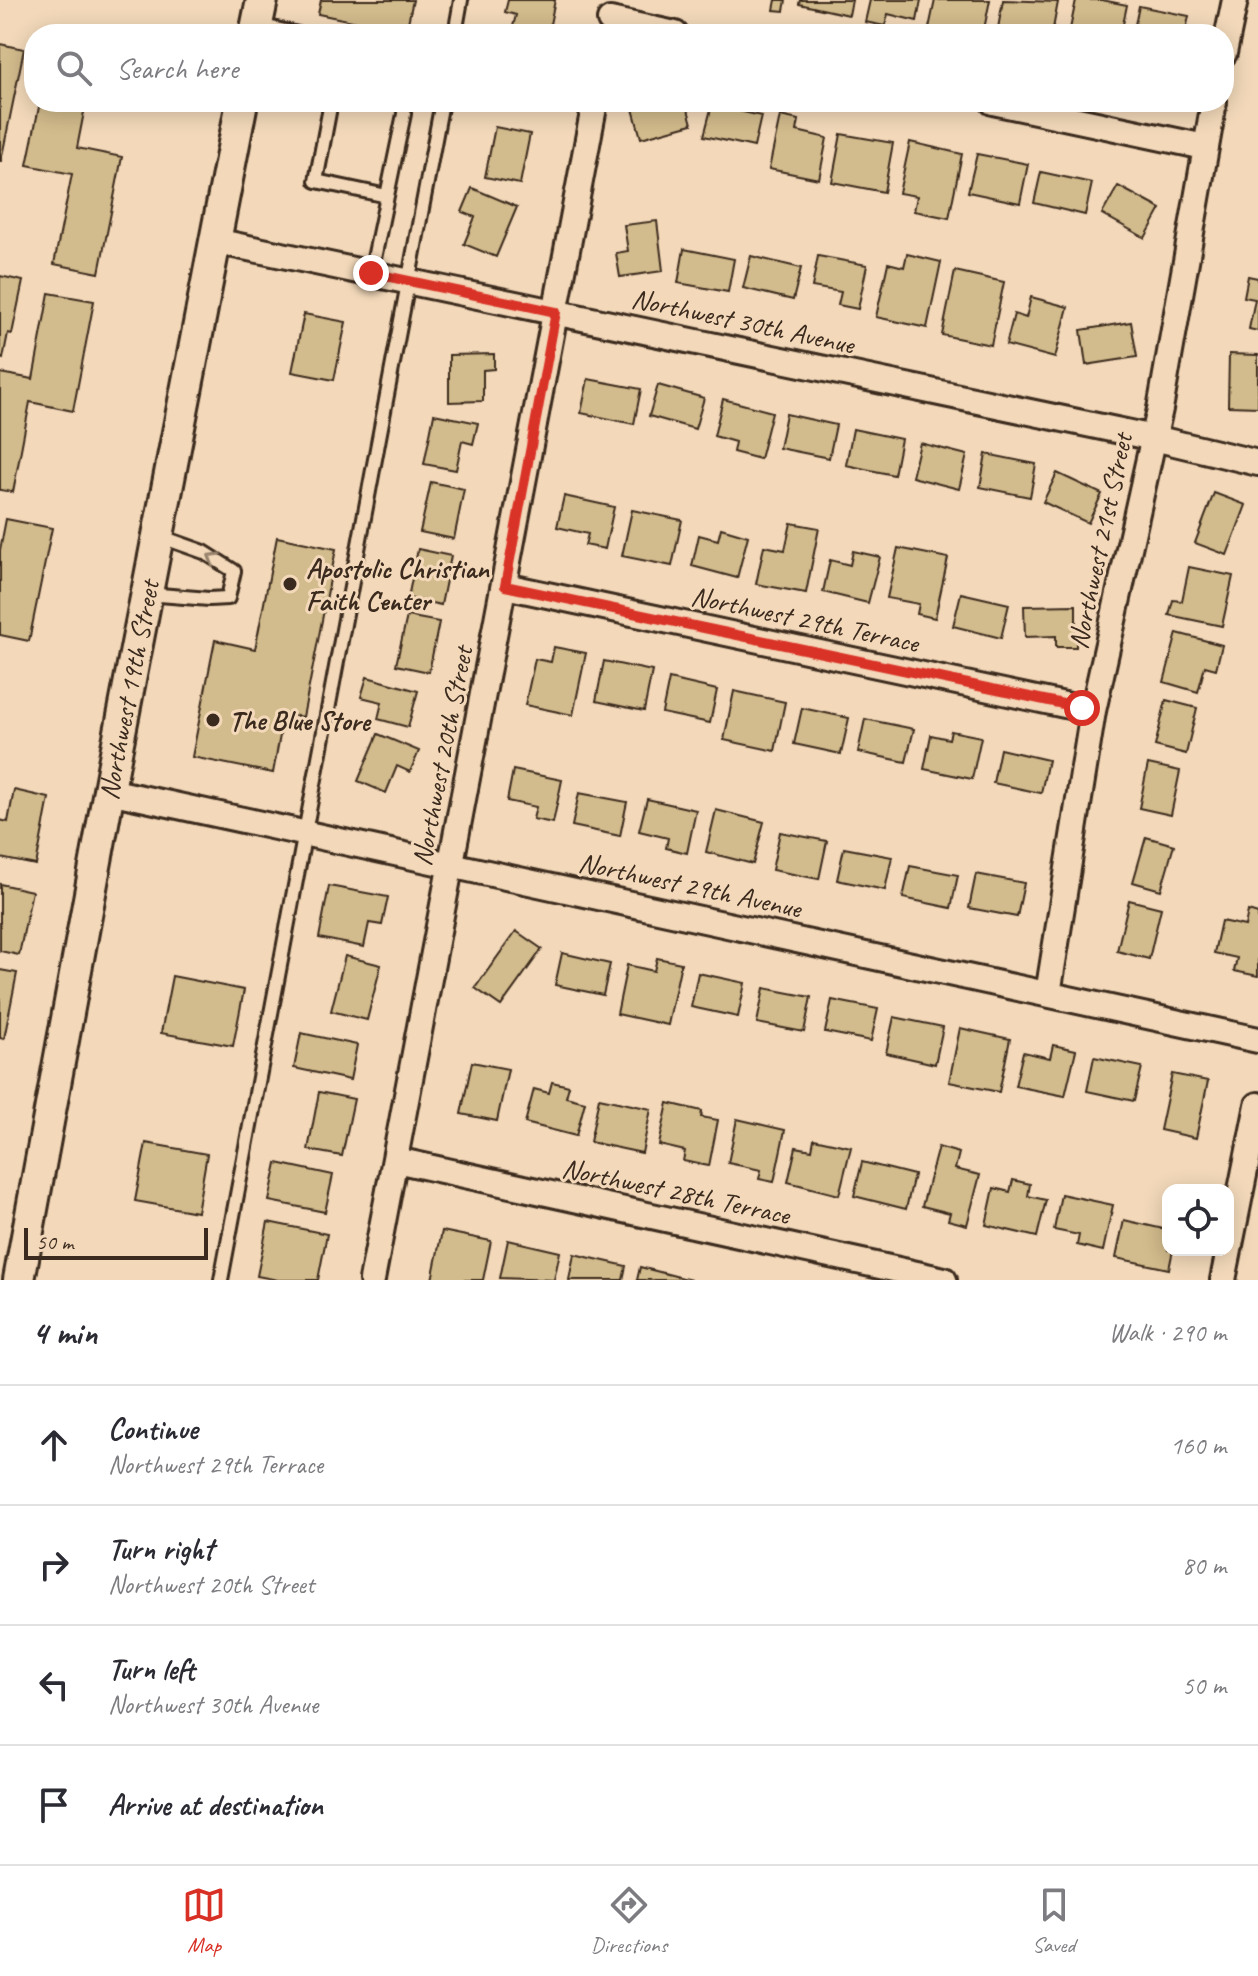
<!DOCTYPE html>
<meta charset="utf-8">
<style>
:root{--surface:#fff;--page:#f7f7f7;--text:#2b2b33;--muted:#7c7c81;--line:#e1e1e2;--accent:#d93025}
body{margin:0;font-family:Caveat,sans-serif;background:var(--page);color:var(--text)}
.controls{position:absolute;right:24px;bottom:24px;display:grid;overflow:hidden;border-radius:16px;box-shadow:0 4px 20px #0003}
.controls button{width:72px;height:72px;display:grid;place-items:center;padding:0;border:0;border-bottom:2px solid var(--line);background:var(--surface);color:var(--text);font:40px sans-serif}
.scale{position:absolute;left:24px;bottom:20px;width:184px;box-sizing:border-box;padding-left:8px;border:4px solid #3b2a1e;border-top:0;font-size:22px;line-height:28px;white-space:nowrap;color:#3b2a1e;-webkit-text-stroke:6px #f3d9ba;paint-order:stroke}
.stop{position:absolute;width:24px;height:24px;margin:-18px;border:6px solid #d93025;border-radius:50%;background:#fff}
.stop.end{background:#d93025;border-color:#fff;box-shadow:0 2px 8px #0008}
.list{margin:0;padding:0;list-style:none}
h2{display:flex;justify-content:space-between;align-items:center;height:104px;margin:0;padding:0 32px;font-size:34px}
h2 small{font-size:26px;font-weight:400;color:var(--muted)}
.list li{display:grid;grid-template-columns:52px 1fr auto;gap:24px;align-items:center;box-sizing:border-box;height:120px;padding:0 32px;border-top:2px solid var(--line)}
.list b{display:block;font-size:30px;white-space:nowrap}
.list p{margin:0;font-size:26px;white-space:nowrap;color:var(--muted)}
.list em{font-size:26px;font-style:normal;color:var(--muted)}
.icon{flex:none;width:44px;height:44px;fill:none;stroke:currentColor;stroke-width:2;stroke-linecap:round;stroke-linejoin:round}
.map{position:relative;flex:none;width:1258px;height:1280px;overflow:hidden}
.search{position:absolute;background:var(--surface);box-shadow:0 4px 20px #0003;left:24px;right:24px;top:24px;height:88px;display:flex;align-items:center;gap:20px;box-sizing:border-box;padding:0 28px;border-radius:32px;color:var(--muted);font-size:30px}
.sheet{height:584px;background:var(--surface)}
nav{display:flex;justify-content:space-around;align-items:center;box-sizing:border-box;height:112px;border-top:2px solid var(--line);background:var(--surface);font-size:22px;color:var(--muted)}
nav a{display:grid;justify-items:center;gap:4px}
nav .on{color:var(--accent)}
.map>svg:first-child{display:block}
.building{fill:#d2bb8c;stroke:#3b2a1e;stroke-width:2}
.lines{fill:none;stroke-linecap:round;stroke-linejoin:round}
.service-casing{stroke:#3b2a1e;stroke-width:18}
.minor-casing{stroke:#3b2a1e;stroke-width:30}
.tertiary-casing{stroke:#3b2a1e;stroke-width:36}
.service{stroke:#f3d9ba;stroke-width:12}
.minor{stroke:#f3d9ba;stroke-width:24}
.tertiary{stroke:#f3d9ba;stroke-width:30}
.oneway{stroke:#97826c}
.route{stroke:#d93025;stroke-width:10}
.poi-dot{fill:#3b2a1e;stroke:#f3d9ba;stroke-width:3}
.labels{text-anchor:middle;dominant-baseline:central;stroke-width:6;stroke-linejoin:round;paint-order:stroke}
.street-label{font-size:28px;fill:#3b2a1e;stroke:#f3d9ba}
.poi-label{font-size:28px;font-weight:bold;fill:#3b2a1e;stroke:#f3d9ba;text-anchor:start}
</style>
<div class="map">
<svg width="1258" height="1280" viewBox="0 0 1258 1280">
<rect width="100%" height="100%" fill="#f3d9ba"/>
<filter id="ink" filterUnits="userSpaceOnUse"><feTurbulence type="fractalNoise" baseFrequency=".0125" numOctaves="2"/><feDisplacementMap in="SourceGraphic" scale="16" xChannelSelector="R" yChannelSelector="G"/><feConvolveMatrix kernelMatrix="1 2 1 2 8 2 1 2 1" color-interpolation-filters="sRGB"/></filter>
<g filter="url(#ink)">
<path class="building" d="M321 0H413L406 32 318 14Z
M508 0H555L548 34H511L516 15 505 12Z
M776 0H786L784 11 774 10Z
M800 0H852L849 15 799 4Z
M870 0H921L917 21 888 14 885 26 865 22Z
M935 0H990L983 34 928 33Z
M1003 0 1058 2 1052 34H997Z
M1076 0H1102L1127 5 1121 34H1069Z
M1139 6 1189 16 1185 34H1133Z
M0 44 24 49 1 161H0Z
M40 102H86L77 148 122 157 99 273 54 264 72 174 27 165Z
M488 102H538L535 113Z
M645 102H686L692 124 641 138 632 105Z
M712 105 761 116 754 147 704 136Z
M780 116 799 120 797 131 827 138 819 179 769 169Z
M495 127 530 134 520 184 485 177Z
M841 134 893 143 884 192 832 182Z
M910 142 962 154 949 218 914 211 917 196 899 193Z
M977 154 1028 164 1020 203 968 192Z
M1041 172 1092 183 1085 215 1034 203Z
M1118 186 1161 209 1145 238 1102 214Z
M472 188 517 207 496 257 464 244 475 217 462 212Z
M657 221 663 271 620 277 616 253 628 251 624 225Z
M684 249 734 259 728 292 678 283Z
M907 254 941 262 927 328 876 317 888 263 904 267Z
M751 256 801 268 793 300 743 288Z
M818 256 867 265 858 309 838 305 841 292 812 287Z
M955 271 1004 282 991 345 942 335Z
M0 276 23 281 12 334 8 333 3 359 0 358Z
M1248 276 1258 278V331L1249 329 1255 299 1244 297Z
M49 293 94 301 73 411 30 402 13 492 0 490V373L33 379Z
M1031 297 1068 307 1055 358 1006 345 1014 314 1026 318Z
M304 314 346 322 334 380 292 372Z
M1131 322 1137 357 1086 365 1081 330Z
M494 354V369L483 370V401L449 402V355Z
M1229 354 1258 355V407L1228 406Z
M588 379 641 389 634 424 581 413Z
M658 385 704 398 695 429 649 416Z
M723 399 772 412 760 459 733 452 735 442 714 436Z
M434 414 478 423 473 444 462 441 456 470 424 464Z
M786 414 836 425 829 458 779 448Z
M853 429 901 439 894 475 846 465Z
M920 443 967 455 959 489 912 477Z
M986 454 1036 464 1030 497 980 487Z
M1057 473 1102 494 1088 523 1043 502Z
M431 482 464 489 454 539 420 532Z
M1214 493 1246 505 1227 555 1195 543Z
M564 496 614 507 605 549 585 545 588 534 557 527Z
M632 510 682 520 672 566 622 556Z
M6 519 52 528 29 641 0 635V550Z
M791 523 819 528 806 593 756 584 764 546 785 550Z
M721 528 748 536 737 578 692 566 699 535 718 540Z
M277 537 336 549 303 717 284 714 273 773 192 757 215 640 255 649Z
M898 548 948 558 935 618 917 614 919 604 887 598Z
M418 549 451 556 441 605 408 598Z
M853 551 880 557 868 603 823 592 830 560 850 565Z
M1189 567 1233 576 1222 626 1169 615 1173 600 1182 601Z
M961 593 1009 604 1001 638 953 626Z
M1076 605V647H1056V636L1025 637 1024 606Z
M407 616 439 622 429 672 396 665Z
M1177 633 1222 645 1216 669 1205 666 1198 692 1164 682Z
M554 647 586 653 573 715 525 705 535 659 551 662Z
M604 661 652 671 644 711 596 701Z
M367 677 418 691 408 727 378 719 382 702 361 697Z
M669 679 717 690 710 723 662 713Z
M734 691 785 702 775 751 724 740Z
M1166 700 1197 708 1186 754 1155 746Z
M802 708 849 718 841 754 794 744Z
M865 719 914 729 906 762 858 752Z
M951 731 981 737 972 779 924 769 931 735 949 739Z
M378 734 419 751 410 772 397 766 386 793 358 781Z
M1000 749 1048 760 1041 793 993 783Z
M1148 764 1180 771 1171 815 1139 808Z
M513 770 562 780 553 823 533 819 536 807 507 801Z
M14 790 49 798 36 865 0 858V820L8 822Z
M579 793 627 802 620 836 572 826Z
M647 799 696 810 687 853 666 848 668 838 639 831Z
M716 810 764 822 753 864 706 852Z
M780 832 827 841 819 879 772 870Z
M1146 837 1174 845 1161 890 1133 882Z
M844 848 892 857 885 890 837 880Z
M910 866 958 875 951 908 903 898Z
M976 874 1024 883 1017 917 969 908Z
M0 884 32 891 19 955 0 951Z
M329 886 388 897 382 925 369 923 364 947 319 938Z
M1129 900 1161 908 1149 959 1117 951Z
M1248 911 1258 914V976L1234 971 1237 958 1214 953 1221 921 1245 926Z
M516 931 542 949 501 1006 475 988Z
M562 953 610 964 603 995 555 985Z
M345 956 381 965 367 1020 331 1011Z
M657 958 681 963 668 1025 617 1014 627 965 654 971Z
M0 970 17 973 4 1039 0 1038Z
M698 973 745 983 738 1017 691 1007Z
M172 976 244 990 233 1046 161 1033Z
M764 988 811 997 804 1032 757 1023Z
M832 1000 878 1009 871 1041 825 1032Z
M894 1017 943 1027 935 1064 886 1053Z
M960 1028 1010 1039 999 1092 949 1082Z
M301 1033 357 1045 350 1080 294 1068Z
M1053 1045 1076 1050 1065 1096 1015 1086 1023 1052 1050 1058Z
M1094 1057 1142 1067 1134 1101 1087 1091Z
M472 1062 508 1069 497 1121 461 1114Z
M1172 1074 1208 1081 1196 1138 1160 1130Z
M552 1082 569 1086 566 1097 585 1102 576 1136 525 1123 534 1089 549 1093Z
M319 1092 354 1099 342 1156 308 1150Z
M599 1098 651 1109 642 1153 590 1142Z
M668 1103 702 1111 701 1117 718 1120 709 1166 683 1161 685 1151 659 1145Z
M737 1119 785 1130 774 1182 759 1179 761 1170 728 1163Z
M814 1139 851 1147 839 1195 788 1182 796 1147 812 1150Z
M146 1143 207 1154 197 1212 135 1201Z
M938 1147 959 1153 955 1169 980 1175 967 1225 948 1220 950 1213 922 1206Z
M862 1162 914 1175 906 1209 854 1196Z
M277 1163 333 1175 325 1212 269 1201Z
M1013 1180 1030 1184 1028 1196 1046 1200 1037 1237 986 1225 994 1188 1010 1192Z
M1061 1194 1113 1205 1103 1251 1077 1245 1079 1235 1054 1230Z
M1124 1220 1168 1230V1250H1173L1169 1269 1116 1258Z
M268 1222 327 1234 318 1280H278L257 1276Z
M442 1231 491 1241 483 1280H432Z
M508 1240 560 1252 554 1280 500 1278Z
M574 1254 626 1266 623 1280H569Z
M640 1267 691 1280H637Z"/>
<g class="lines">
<g class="service-casing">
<path id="service" d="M259 25 298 34
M455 34 461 0
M331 102 316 181 387 196
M371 273 404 114V102
M147 594 209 599 228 598 234 571 204 552 159 536
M221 1280 442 102"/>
</g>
<g class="minor-casing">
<path id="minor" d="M610 20 675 34
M1224 53 1235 0
M993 102 1205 147
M215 241 1154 438 1258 463
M505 586 1093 711
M109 791 1258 1040
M1048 994 1093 711 1160 409 1214 102
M396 1160 944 1280
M372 1280 595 102
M1223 1280 1258 1105"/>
</g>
<g class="tertiary-casing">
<g id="tertiary">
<path d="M255 34 262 0"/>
<path id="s1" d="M19 1280 114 763 242 102"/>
</g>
</g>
<use href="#service" class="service"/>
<use href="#minor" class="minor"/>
<use href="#tertiary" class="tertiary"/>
</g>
<defs><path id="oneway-chevron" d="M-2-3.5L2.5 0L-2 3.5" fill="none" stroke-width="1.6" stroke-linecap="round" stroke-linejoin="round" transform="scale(2)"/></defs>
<use class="oneway" href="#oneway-chevron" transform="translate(213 558) rotate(-149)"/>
</g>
<g class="lines" filter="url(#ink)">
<path class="route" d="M371 273 556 312 505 586 1082 708"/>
</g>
<g class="poi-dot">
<circle cx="290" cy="584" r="8"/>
<circle cx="213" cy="720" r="8"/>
</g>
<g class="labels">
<g class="street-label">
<text transform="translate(743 321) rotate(12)">Northwest 30th Avenue</text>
<text transform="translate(1100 541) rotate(-78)">Northwest 21st Street</text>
<text transform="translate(805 619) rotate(12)">Northwest 29th Terrace</text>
<text stroke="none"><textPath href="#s1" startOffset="600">Northwest 19th Street</textPath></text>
<text transform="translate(442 756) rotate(-79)">Northwest 20th Street</text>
<text transform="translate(690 885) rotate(12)">Northwest 29th Avenue</text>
<text transform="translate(676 1191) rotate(12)">Northwest 28th Terrace</text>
</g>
<g class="poi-label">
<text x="306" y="568">Apostolic Christian<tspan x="306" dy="32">Faith Center</tspan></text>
<text x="229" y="720">The Blue Store</text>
</g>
</g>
</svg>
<div class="controls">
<button><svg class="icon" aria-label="locate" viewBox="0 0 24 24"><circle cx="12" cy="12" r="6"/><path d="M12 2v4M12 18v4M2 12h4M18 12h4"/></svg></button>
</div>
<div class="scale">50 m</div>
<div class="stop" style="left:1082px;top:708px"></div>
<div class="stop end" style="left:371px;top:273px"></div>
<div class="search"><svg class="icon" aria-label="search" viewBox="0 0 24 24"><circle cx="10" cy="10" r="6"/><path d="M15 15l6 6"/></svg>Search here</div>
</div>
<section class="sheet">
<h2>4 min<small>Walk · 290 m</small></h2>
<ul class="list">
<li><svg class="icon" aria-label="ahead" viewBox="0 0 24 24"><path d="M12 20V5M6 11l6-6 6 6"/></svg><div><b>Continue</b><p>Northwest 29th Terrace</p></div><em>160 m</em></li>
<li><svg class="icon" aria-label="right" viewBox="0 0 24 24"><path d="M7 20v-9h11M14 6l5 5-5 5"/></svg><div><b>Turn right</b><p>Northwest 20th Street</p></div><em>80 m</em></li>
<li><svg class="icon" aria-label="left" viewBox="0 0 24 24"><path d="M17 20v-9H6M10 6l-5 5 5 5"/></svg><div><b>Turn left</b><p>Northwest 30th Avenue</p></div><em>50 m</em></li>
<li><svg class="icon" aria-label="arrive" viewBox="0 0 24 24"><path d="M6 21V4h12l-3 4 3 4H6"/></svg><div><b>Arrive at destination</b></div></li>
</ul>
</section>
<nav>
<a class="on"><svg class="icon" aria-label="map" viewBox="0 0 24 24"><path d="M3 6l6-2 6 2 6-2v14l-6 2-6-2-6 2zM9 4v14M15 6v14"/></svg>Map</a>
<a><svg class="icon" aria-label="directions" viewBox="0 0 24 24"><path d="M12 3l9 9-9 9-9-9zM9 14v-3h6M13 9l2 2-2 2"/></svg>Directions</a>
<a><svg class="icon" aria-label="saved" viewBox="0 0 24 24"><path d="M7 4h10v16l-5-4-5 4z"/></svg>Saved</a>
</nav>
